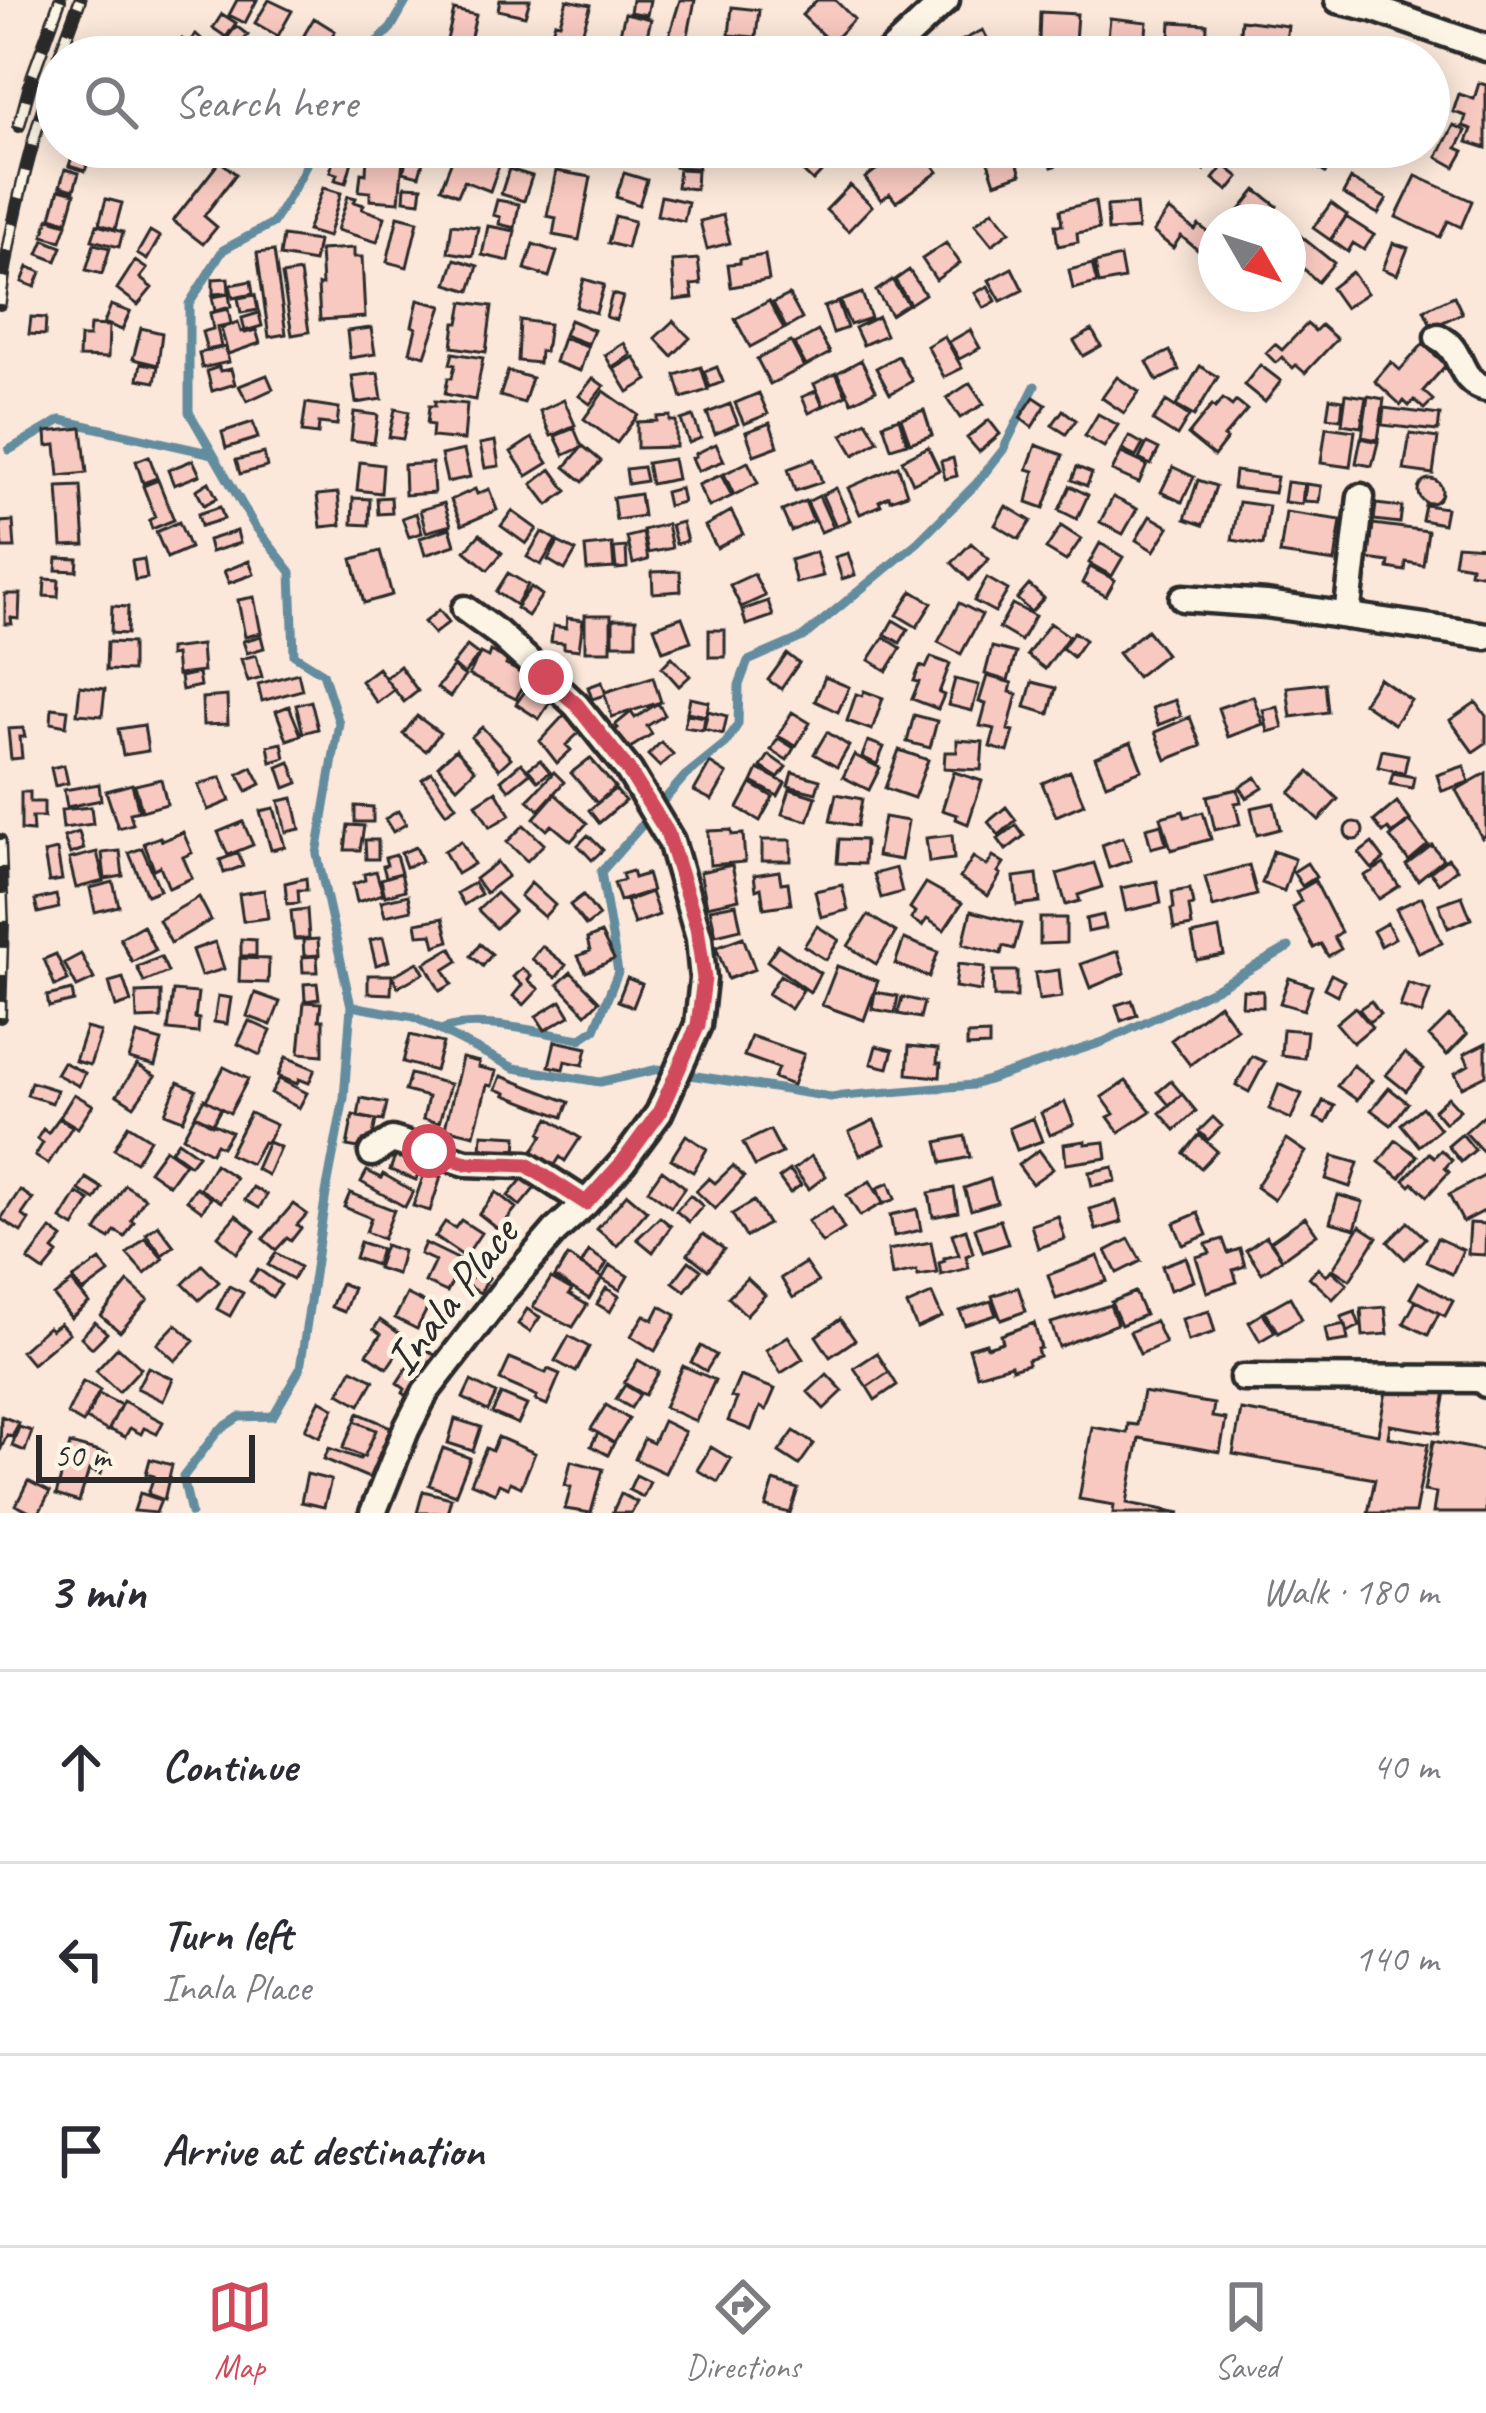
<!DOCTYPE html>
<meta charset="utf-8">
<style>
:root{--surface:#fff;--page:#f7f7f7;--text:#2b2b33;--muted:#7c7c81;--line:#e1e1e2;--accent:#d1495b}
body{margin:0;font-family:Caveat,sans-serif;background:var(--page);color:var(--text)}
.compass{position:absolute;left:1198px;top:204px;width:108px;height:108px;border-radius:50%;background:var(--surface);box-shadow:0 6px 30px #0003;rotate:129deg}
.scale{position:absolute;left:36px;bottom:30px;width:219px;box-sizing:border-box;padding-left:12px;border:6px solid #2b2b2b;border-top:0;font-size:33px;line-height:42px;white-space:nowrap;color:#2b2b2b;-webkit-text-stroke:9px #fcf5e5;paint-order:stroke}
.stop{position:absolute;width:36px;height:36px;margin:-27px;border:9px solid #d1495b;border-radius:50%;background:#fff}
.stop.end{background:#d1495b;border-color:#fff;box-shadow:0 3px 12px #0008}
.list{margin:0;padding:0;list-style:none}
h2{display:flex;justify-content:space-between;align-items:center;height:156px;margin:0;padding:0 48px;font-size:51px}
h2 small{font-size:39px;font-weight:400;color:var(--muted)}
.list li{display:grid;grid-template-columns:78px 1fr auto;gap:36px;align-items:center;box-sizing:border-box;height:192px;padding:0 48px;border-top:3px solid var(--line)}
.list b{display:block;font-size:45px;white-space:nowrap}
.list p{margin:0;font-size:39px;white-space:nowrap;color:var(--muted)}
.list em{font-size:39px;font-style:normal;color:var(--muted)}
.icon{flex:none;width:66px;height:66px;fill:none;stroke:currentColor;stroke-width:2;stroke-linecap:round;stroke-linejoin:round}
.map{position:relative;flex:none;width:1486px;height:1513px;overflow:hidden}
.search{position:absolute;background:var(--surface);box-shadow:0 6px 30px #0003;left:36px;right:36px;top:36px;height:132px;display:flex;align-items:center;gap:30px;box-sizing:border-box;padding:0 42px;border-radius:66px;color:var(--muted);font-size:45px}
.sheet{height:732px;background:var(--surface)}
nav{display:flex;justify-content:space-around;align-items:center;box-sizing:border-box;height:168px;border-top:3px solid var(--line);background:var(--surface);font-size:33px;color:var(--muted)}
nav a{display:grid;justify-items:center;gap:6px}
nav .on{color:var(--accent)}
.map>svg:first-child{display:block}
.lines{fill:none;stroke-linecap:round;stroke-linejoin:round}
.stream{stroke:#638c9e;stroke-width:9}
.building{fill:#f8c9c0;stroke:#2b2b2b;stroke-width:3}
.minor-casing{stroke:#2b2b2b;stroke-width:33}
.minor{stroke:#fcf5e5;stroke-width:24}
.rail-casing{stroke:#2b2b2b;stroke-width:14}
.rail{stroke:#fcf5e5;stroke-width:9;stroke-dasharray:27;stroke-linecap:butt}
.route{stroke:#d1495b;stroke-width:15}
.labels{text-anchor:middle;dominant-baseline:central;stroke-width:10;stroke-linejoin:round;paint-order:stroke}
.street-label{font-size:48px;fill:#2b2b2b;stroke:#fcf5e5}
</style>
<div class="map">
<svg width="1486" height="1513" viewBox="0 0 1486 1513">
<rect width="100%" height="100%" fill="#fbe8da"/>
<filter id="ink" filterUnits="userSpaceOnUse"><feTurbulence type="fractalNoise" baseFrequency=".00833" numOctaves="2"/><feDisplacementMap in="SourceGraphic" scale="24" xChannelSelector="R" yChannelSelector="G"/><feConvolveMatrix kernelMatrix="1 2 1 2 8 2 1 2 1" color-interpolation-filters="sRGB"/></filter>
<g filter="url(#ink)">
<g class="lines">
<path class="stream" d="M362 57 391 28 407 0
M9 450 61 420 213 454
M351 1006 414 1017 514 1068 600 1082 659 1069
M441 1030C476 1015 542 1033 580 1039L595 1029 618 972 601 872 685 776 726 743 738 724 739 685 748 661 803 637 918 542 976 484 1003 450 1035 386
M690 1075 831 1097 973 1085 1103 1042 1215 989 1289 947
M191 1513 183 1477 218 1431 239 1417 273 1416 300 1369 326 1193 344 1098 351 1006 317 854 339 723 323 673 294 655 291 572 254 525 189 412V304L223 250 273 223 300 178 314 147"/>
</g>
<path class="building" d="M237 0H257L245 23 229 15Z
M269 0 292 11 278 36 255 23Z
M500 0H530L525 16 498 10Z
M567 0 591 5 579 43 551 35 555 22 560 23Z
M632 0H650L647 15 630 12Z
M680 0H695L687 40 669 36Z
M817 0H835L854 19 831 43 802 15Z
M732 7 759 10 756 37 729 35Z
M454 10 476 15 469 45 447 40Z
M1040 12 1077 14 1075 42 1039 41Z
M625 13 651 19 642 57 611 51 615 36 619 37Z
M222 14 236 23 226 37 213 28Z
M314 18 335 31 319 57 303 51 310 39 304 35Z
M1110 18 1147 22 1144 57H1106Z
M1241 20 1288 26 1284 57H1260L1261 45 1239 43Z
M1171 22 1207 24 1206 54 1169 52Z
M236 26 248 35 231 57 220 48Z
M983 30 996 56 939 57 937 53Z
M196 34 207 44 195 57H166L182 39 188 43Z
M526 39V57H480V40Z
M728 40 770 43 769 57H727Z
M1479 83 1486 85V148L1467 142 1472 129 1463 126 1466 116 1453 112 1459 94 1474 99Z
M1454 125 1466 131 1457 148 1464 151 1455 167 1437 157Z
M75 147 92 151 85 171 69 166Z
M457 147H473L501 160 490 191 464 181 458 195 441 188Z
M506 147H536L534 164 505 161Z
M676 147H699L698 168 675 167Z
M794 147H821L834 159 813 181 786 155Z
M907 147 916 159 924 153 938 172 896 202 890 194 881 200 865 178Z
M1044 147H1074L1078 156 1052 167Z
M1123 147H1149L1150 156 1124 159Z
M1188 147H1213L1217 150 1204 170 1182 156Z
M1307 147H1330L1338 152 1325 173 1301 157Z
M336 150 354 154 346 183 335 180 337 174 330 172Z
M1014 153 1021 174 995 183 988 162Z
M367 156 403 159 399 202 370 200V192L359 191 361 173 366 174Z
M407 158 423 162 419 176 403 172Z
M220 161 236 174 204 216 217 227 203 244 173 221Z
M1224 165 1239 177 1228 191 1213 179Z
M65 169 79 173 74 190 60 186Z
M509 169 532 176 524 201 501 194Z
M679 169 697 170 696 189 677 187Z
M556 171 591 177 579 240 553 235 556 218 547 216Z
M624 173 647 180 639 205 616 197Z
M1416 176 1472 201 1461 227 1448 221 1440 237 1396 217Z
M1351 179 1387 199 1378 214 1343 194Z
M850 185 872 206 848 231 826 210Z
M405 186 422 187 420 202 404 200Z
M323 188 341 193 328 237 307 231Z
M59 189 75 193 67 222 51 217Z
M1256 190 1277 206 1264 222H1255L1240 210Z
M348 196 356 198 354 202 364 205 362 209 385 217 377 242 337 230Z
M661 196 688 202 684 221 657 215Z
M106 199 122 203 115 229 99 224Z
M497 200 519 204 515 228 499 224 500 217 493 215Z
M1095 201 1099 229 1077 233 1078 242 1058 246 1055 225H1062L1060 210Z
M1331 203 1347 215 1330 240 1313 228Z
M1136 204 1138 229 1108 231 1107 206Z
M993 210 1010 231 992 245 975 224Z
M1169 210 1195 230 1199 225 1213 236 1200 252 1181 236 1173 248 1153 232Z
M723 215 730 243 707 249 700 221Z
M398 216 418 221 407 267 387 262Z
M615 216 634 221 627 248 608 243Z
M1346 217 1374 235 1364 250 1353 243 1348 252 1331 240Z
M49 219 67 224 61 241 43 236Z
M452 224 478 227 473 256 448 252Z
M97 225 123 232 119 247 92 240Z
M488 226 515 231 509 261 482 255Z
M1288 226 1334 263 1318 282 1288 254Z
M150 231 160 237 147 260 137 254Z
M283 236 318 241 314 262 280 256Z
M44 240 62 247 56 261 38 254Z
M946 243 960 263 936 280 922 259Z
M1393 243 1408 248 1397 275 1383 269Z
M94 244 110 248 102 274 86 270Z
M533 244 557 252 549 277 525 269Z
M354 248V257H362L365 317 320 320 318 285H322L320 250Z
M274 251 286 334 269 337 257 253Z
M765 255 769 280 731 287 728 264 740 263V259Z
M1120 257 1124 279 1099 284 1095 263Z
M455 259 478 266 470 291 447 284Z
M698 259 701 284 691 285 693 298 675 300 672 261Z
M135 261 147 269 140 278 152 288 138 305 117 289Z
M1092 264 1097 283 1073 289 1069 270Z
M28 267 41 272 35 287 22 282Z
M1012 268 1023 290 1001 301 989 280Z
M909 270 925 294 910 304 895 280Z
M300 272 309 332 292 335 282 275Z
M1352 272 1367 293 1345 308 1331 288Z
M228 278 229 293 213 294V279Z
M584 279 604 285 596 313 576 307Z
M892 280 908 304 891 315 876 291Z
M251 281 253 294 233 298 230 285Z
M988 286 996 301 984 308 975 293Z
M862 293 871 318 850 325 840 301Z
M229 294 231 307 215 311 212 297Z
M612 294 623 297 616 320 606 317Z
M255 295 258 310 241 313 238 298Z
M789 295 802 319 786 328 773 303Z
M1454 296 1462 313 1432 327 1424 310Z
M418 300 442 306 425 356 410 352 416 328 412 326Z
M769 301 784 329 750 347 735 319Z
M463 302 492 306 486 352 452 347 455 323H459Z
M838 302 847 328 833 333 824 307Z
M111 305 130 312 122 330 104 323Z
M228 309 231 324 217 327 221 347 207 350 202 332 213 329 210 313Z
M259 313 262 326 245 331 242 318Z
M31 317 46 318 45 335 29 334Z
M878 317 886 335 863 345 855 328Z
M520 320 549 324 545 352 540 351 539 363 518 361Z
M570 320 594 330 588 344 564 335Z
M673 321 690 338 672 356 655 338Z
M238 322 241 332 244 331 245 333 256 330 260 343 228 354 221 328Z
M1307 324 1315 331 1321 325 1337 339 1305 373 1296 365 1293 368 1282 357 1276 363 1266 353 1275 344 1282 350Z
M90 325 109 326 108 358 79 357 80 337H89Z
M141 328 162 333 158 365 133 359Z
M371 328 375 354 350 358 347 331Z
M970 330 980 348 959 359 949 342Z
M1092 330 1101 346 1083 356 1074 341Z
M818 331 830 353 806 366 794 344Z
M944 336 962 368 944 377 927 346Z
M563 338 588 347 580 371 555 362Z
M791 342 804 367 770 384 757 359Z
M624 343 631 355 612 367 605 355Z
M1423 344 1446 365 1423 391 1433 400 1424 409 1414 400 1409 406 1404 401 1401 405 1375 381 1391 362 1400 370Z
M225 347 229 362 202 368 199 353Z
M1170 351 1179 370 1157 381 1147 362Z
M453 353 483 358 475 400 445 394 448 378H452L455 365 450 364Z
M898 356 912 381 890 394 876 368Z
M634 357 648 380 628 392 614 369Z
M861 360 876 390 852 402 837 373Z
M141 363 158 366 155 382 138 379Z
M1260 365 1281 381 1265 402 1244 385Z
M1200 366 1218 377 1194 416 1176 406Z
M219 367 220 371 231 369 235 384 212 391 207 371Z
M701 367 708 390 682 398 675 375Z
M717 367 723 382 710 387 704 372Z
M508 371 532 378 524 403 500 396Z
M378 373 382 399 356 403 352 376Z
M836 373 846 395 824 406 814 384Z
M267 375 273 389 247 401 239 386Z
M1117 377 1139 392 1124 413 1102 398Z
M593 378 604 386 590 404 579 396Z
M970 383 984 404 960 418 947 398Z
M604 391 638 415 617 443 584 419Z
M816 391 823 406 809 413 802 397Z
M759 393 768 414 744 424 735 403Z
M1346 394 1366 397 1361 427 1342 424Z
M1368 396 1384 399 1378 440 1362 437Z
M1034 397 1046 405 1032 427 1020 418Z
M1330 398 1343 400 1341 419 1327 417Z
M1223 399 1232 406 1236 401 1247 410 1224 437 1227 439 1214 456 1188 435 1212 405 1215 408Z
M564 400 575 425 551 436 540 411Z
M435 401 467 404 464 440 432 437 433 425 427 424 429 406H435Z
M1166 401 1189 416 1177 436 1153 421Z
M306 403 339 408 337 425 319 423 318 434 302 432Z
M730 404 738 424 715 434 707 413Z
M1384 408 1440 415 1438 431 1382 425Z
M395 409 409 412 403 439 389 437Z
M924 410 932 435 910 443 901 418Z
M1063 410 1076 420 1066 434 1052 425Z
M354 412 378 415 374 443 351 440Z
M1098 414 1118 425 1104 447 1085 436Z
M670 416V421H676V447L637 448V422L657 421V417Z
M693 416 701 438 689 443 681 420Z
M899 418 907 443 891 448 883 424Z
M989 420 1000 434 979 452 967 438Z
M866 421 878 441 854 455 842 435Z
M253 422 258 438 226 448 222 432Z
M770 423 778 446 754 455 746 432Z
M1326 427 1355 431 1350 467 1321 463Z
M82 428 87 473 59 476 56 445 47 446 46 432Z
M574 428 582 447 564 455 555 436Z
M1410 434 1438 438 1433 474 1404 470Z
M1129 436 1143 444 1136 457 1122 450Z
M532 438 548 463 527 476 511 452Z
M1361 438 1378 442 1372 466 1356 463Z
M495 441 499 466 485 468 480 444Z
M1147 443 1159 449 1151 465 1139 459Z
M716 444 724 461 698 471 692 458 696 456 695 454Z
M1036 445 1063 455 1044 508 1027 502 1034 471 1027 469Z
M583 446 601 461 583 482 565 467Z
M928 447 939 470 913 483 902 460Z
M464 450 470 477 447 482 441 455Z
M264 453 267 467 240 474 236 460Z
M1121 453 1147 465 1139 483 1112 471Z
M149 456 157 478 143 483 136 461Z
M953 458 957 476 945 479 941 461Z
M673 459 677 479 651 484 647 463Z
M814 459 822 482 795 491 788 469Z
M193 460 200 475 174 485 168 470Z
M360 462 383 465 381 493 357 490Z
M748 462 758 483 734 495 724 474Z
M432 463 434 493 405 495 404 465Z
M898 466 907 494 890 500 889 496 879 501 881 505 860 514 848 488Z
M643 467 646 481 628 484 626 469Z
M1077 467 1092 473 1087 486 1072 480Z
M1173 467 1194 477 1182 502 1161 492Z
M551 469 567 491 548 505 532 484Z
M1235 471 1277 477 1274 493 1233 488Z
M721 475 732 496 709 507 698 485Z
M1418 491a12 12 0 1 1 24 0a12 12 0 1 1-24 0Z
M158 480 174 520 152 529 149 520 155 517 143 486Z
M1198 480 1216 486 1203 525 1185 519Z
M209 482 217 498 204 505 196 490Z
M1287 482 1304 484 1302 504 1284 502Z
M1306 484 1321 486 1319 502 1304 501Z
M81 486 85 545 62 546 58 487Z
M1070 486 1088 495 1077 519 1059 510Z
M680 488 683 502 668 506 665 492Z
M836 488 850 520 836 526 822 495Z
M475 489 477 494 489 489 497 510 462 525 451 500Z
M338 493 341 525 321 527 317 495Z
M640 494 643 516 616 520 613 498Z
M819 496 833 527 821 532 807 502Z
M391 497 392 513 378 514 377 498Z
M1113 497 1137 509 1123 534 1100 522Z
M353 498 370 499 369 525 352 524Z
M805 501 813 521 791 531 782 511Z
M1239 502 1269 506 1263 545 1232 540Z
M444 503 451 525 426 532 420 510Z
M1376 504 1402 507 1400 523 1374 520Z
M1425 505 1446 508 1443 524 1422 520Z
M1006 506 1031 521 1019 539 995 525Z
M220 507 224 519 201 526 198 514Z
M512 511 537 529 526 544 501 526Z
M731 511 743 534 717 548 705 526Z
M1286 512 1341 520 1335 562 1280 554Z
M416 513 422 533 409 537 402 518Z
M1150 516 1169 527 1154 551 1136 540Z
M13 521 15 548H2L0 522Z
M179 522 190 548 167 558 156 532Z
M682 522 687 541 676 544 671 525Z
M667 524 672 548 648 553 643 530Z
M1373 524 1428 531 1423 565 1406 562 1405 571 1388 568 1389 562 1368 559Z
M1061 526 1081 539 1066 561 1046 549Z
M450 528 455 545 425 555 420 538Z
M237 531 240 543 211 552 208 540Z
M542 532 556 540 541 565 527 557Z
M643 533 648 560 633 564 627 537Z
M480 534 502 553 488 570 465 551Z
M1486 540V575L1470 572 1471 566 1454 563 1457 545 1485 547Z
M558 542 576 551 565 570 548 560Z
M971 543 989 559 969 580 952 563Z
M1100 543 1123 557 1112 576 1089 563Z
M612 544 614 568 587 570 585 547Z
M626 547 627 568 616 569 614 548Z
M380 551 392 595 364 603 352 559Z
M816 552 823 576 796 583 790 560Z
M848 553 855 575 842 579 835 557Z
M57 558 78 559 77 571 56 570Z
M144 559 147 578 135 580 132 561Z
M249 561 254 574 229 583 224 571Z
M1090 567 1115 580 1106 596 1082 583Z
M680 571 681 591 653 593 652 572Z
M508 573 528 585 516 605 496 592Z
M754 574 765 596 741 607 730 585Z
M987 578 1008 590 995 612 974 601Z
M45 579 59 580 58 597 44 596Z
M1029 585 1044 598 1031 612 1017 599Z
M531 587 542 595 528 616 516 608Z
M912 591 932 603 917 627 897 615Z
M5 594H20L19 619 11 618 12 624H5Z
M254 597 261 633 245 637 238 600Z
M768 601 773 616 746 625 742 610Z
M959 603 982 615 961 654 938 642Z
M1012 604 1035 616 1021 641 999 628Z
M112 606 128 607 127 634 111 633Z
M439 610 449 622 434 634 424 622Z
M585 615H611V651H585Z
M682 617 691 641 663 651 654 627Z
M567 618 583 620 579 650 564 648V643L551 642 553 626 566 628Z
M613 619H636V644H613Z
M893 620 908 629 900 643 885 634Z
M1050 623 1069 636 1045 669 1027 655Z
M709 630H725V657H709Z
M1147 630 1166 654 1137 677 1118 653Z
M1074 632 1085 640 1073 657 1062 648Z
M261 636 264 648 247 653 243 641Z
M884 637 901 648 887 671 869 660Z
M107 642 132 643V671L106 670Z
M201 645 203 672 177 675 175 655 169 656V649Z
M467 646 479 655 464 674 452 665Z
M992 647 1016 653 1008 681 985 674Z
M490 651 508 660 506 665 528 676 516 699 469 675 480 653 488 657Z
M787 654 799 663 781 689 768 680Z
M256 655 262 677 248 681 241 659Z
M672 657 690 676 679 686 662 667Z
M931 657 950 664 939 693 944 695 938 709 912 699 919 682 914 681 920 666 926 668Z
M400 666 418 691 404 702 385 678Z
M453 667 465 676 450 697 437 688Z
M378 668 394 690 377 703 361 681Z
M198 673 200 686 182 690 180 677Z
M298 673 302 690 262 701 258 684Z
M987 676 1012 683 1010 692 1017 694 1008 730 1014 731 1008 752 990 747 995 729 980 726 986 704 979 702Z
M653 677 661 702 612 717 605 695 592 699 588 687 602 682 605 692Z
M825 677 849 687 838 712 815 701Z
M1379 678 1411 700 1394 724 1363 703Z
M955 679 979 685 972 711 948 705Z
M1032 682 1056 688 1049 714 1025 707Z
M1325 683 1328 712 1291 717 1287 687Z
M530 684 552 699 539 719 516 704Z
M80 686 105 689 102 716 77 714Z
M864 691 883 698 872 730 847 721 856 694 862 696Z
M227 696 228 724 203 725 202 698Z
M1253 696 1263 724 1228 737 1218 708Z
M690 698 709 702 706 716 687 712Z
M1175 700 1181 716 1158 725 1152 708Z
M311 701 318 729 303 733 296 705Z
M1476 702 1486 716V743L1473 752 1450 720Z
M658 703 665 715 647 726 652 734 627 750 615 730 618 728 615 725 631 712 635 718Z
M289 706 301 735 287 740 276 711Z
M1278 707 1283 728 1268 732 1263 710Z
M52 708 68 710 66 726 51 723Z
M708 711 727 716 723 734 704 729Z
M792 712 810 723 796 746 778 736Z
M566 713 582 730 566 745 571 750 557 763 540 741Z
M687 714 705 717 703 730 684 727Z
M914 715 937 721 930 748 907 742Z
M417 716 440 733 426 751 403 734Z
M1190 717 1201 746 1166 760 1155 732Z
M144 725 148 751 123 755 118 729Z
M482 727 511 758 499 769 471 737Z
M23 728 25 737H20L22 758 11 759 8 729Z
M827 732 849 746 837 767 814 754Z
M778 738 794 748 787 760 771 750Z
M957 740 983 742 981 770 944 768 945 752H957Z
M868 741 884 747 877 764 862 757Z
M661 742 673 754 660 767 648 755Z
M1131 742 1142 770 1106 784 1095 757Z
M282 743 285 758 271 762 268 746Z
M456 749 475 770 457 787 438 766Z
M899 750 928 760 914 798 885 788Z
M1382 750 1408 755 1404 773 1378 767Z
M769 755 786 767 778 778 761 767Z
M854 755 880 768 869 790 843 777Z
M590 758 615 787 597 803 571 773Z
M540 760 550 772 538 781 528 769Z
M290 762 298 783 285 788 278 767Z
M521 763 530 773 509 790 501 780Z
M710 763 727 774 712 800 694 791Z
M64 765 68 783 55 786 51 768Z
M1464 766 1469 782 1442 791 1437 775Z
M252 767 261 784 247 791 238 774Z
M758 769 785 783 778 796 752 782Z
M1070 771 1084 804 1056 816 1042 783Z
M432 772 456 806 446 813 422 779Z
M554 772 564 782 539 810 528 800Z
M792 772 820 780 816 793 788 786Z
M954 772 982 781 968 824 956 819 957 815 942 810Z
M1309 772 1338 799 1319 820 1290 793Z
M1393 773 1414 777 1412 788 1390 784Z
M1486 773V835L1482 838 1456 790Z
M221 777 230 801 208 810 198 785Z
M1256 777 1263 788 1247 798 1240 787Z
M161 779 167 804 142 811 135 785Z
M99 784 101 800 67 807 64 790Z
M132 784 139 811 130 813 133 824 118 828 106 791Z
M751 784 773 797 760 821 738 808Z
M615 789 625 801 599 823 589 810Z
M790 789 816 797 808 821 782 814Z
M1238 789 1241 802 1235 803 1240 824 1215 830 1207 796Z
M496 791 510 815 490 827 476 804Z
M21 792H30V802H44V817H32L33 831 21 830Z
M555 794 587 823 571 841 552 825 547 830 534 818Z
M836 794 862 799 857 826 830 821Z
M293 798 300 829 286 832 279 801Z
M1397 802 1410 820 1392 834 1388 829 1383 833 1374 821Z
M1274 803 1280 829 1257 835 1251 808Z
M355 806 373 807V822H355Z
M91 807 93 824 63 828 61 810Z
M1006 807 1016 820 999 835 988 822Z
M274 808 285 847 271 850 260 811Z
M398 811 406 824 393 832 385 819Z
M1183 811 1185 817 1203 812 1211 839 1171 850 1161 817Z
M884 817 908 821 901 860 877 856Z
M1410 821 1428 845 1409 861 1390 837Z
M1345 831a9 9 0 1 1 18 0a9 9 0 1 1-18 0Z
M243 822 253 845 228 855 218 832Z
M1161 824 1166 844 1151 848 1146 828Z
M348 825 364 826 360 850H345Z
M524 825 544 844 527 861 507 842Z
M1016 825 1024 836 1006 850 998 839Z
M731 830 732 835 743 834 745 862 710 865 708 831Z
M79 832 84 849 70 854 64 837Z
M183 832 192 853 183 857 192 878 169 888 160 866 154 869 144 843 160 837 162 841Z
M588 835 603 850 592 860 578 845Z
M952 835 954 859 929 862 926 838Z
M1123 837 1131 860 1109 868 1102 845Z
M839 839 865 840 864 864 837 863Z
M365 840H378V859H366Z
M762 840H791V861H762Z
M461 841 474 864 457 874 444 851Z
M1372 843 1384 859 1372 869 1359 853Z
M1432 845 1443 859 1418 880 1406 865Z
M416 847 422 861 406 867 401 853Z
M142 848 160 890 147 895 129 853Z
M57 850 62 880 49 882 44 853Z
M120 851 123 876 105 879 102 853Z
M1273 851 1295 859 1284 891 1262 883Z
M97 852 104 881 76 888 69 859Z
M238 853 243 866 224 873 220 860Z
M396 855 401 873 386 877 383 866 387 865 385 858Z
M993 856 1004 863 998 872 1001 874 988 896 960 878 973 857 987 866Z
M1448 858 1457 869 1439 883 1430 872Z
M497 862 508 876 486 893 475 879Z
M1094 863 1102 887 1078 895 1080 901 1066 905 1057 874Z
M1307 863 1316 877 1302 886 1293 872Z
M1384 864 1399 886 1379 899 1364 876Z
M732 865 739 899 707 906 700 872Z
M1249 865 1257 895 1213 907 1205 877Z
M896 868 902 892 881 898 874 874Z
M376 871 383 894 357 902 353 884 365 880 364 874Z
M632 871 634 878 647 874 652 891 620 901 614 883 624 880 622 874Z
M779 871 781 883 788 882 791 904 764 908 761 888 756 890 754 875Z
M401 873 405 890 385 896 381 879Z
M1037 874 1040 902 1017 905 1014 877Z
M306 878 307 890H298L299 903 287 904 285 883Z
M1157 881 1161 903 1126 911 1121 888Z
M1315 881 1341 932 1334 937 1341 949 1328 956 1321 944 1314 948 1292 907 1301 901 1296 892Z
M113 882 119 906 95 912 90 888Z
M474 883 481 894 464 905 457 893Z
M531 883 555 905 544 917 520 896Z
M926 883 962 903 944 930 927 919 922 926 911 919 915 912 910 908Z
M842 885 848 910 821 917 815 891Z
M1190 889 1193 905 1189 906 1192 926 1174 929 1171 909 1174 908 1172 892Z
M264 890 268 918 243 921 239 894Z
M651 892 659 915 634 924 626 901Z
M496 893 514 911 496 928 478 910Z
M56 895 59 908 38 913 35 900Z
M408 895 411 910 385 916 381 901Z
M583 895 599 916 586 926 570 905Z
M1462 896 1471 919 1448 928 1439 904Z
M199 897 211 920 171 943 159 920Z
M1422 897 1442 943 1419 953 1396 909Z
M736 904 741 929 716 935 710 909Z
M307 909 309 938 294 939 291 911Z
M971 911 1021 924 1014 949 1003 946 1001 954 963 944Z
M868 915 896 932 876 964 848 946Z
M1103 915 1106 928 1088 932 1086 919Z
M443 918 449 941 435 946 432 934 418 935 416 923Z
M1040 918H1066V943L1040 944Z
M1387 923 1395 938 1381 946 1373 931Z
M143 925 155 950 132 962 120 938Z
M817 926 839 940 826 960 804 946Z
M1219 929 1224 955 1197 960 1192 935Z
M601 933 614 959 586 972 578 956 590 951 587 939Z
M383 937 389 961 376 965 370 940Z
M743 937 755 969 728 979 716 947Z
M241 939 256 940V956H241Z
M318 939 319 955 304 956 303 940Z
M904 939 938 952 929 977 895 964Z
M215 942 224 969 201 976 192 950Z
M480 944 492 954 483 966 471 956Z
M778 945 820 973 810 992 767 961Z
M542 946 566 965 556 978 532 959Z
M451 948 458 961 444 970 452 984 440 991 425 963Z
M1118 951 1125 973 1090 988 1081 964Z
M56 954 68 980 55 986 44 959Z
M81 954 94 979 77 987 64 963Z
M317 956 318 972H303L302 957Z
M161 957 168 972 144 982 137 967Z
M240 958 269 959 268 983 239 982Z
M418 962 424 973 398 987 392 976Z
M958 964 985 967 981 991 955 987Z
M837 966 878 981 864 1020 822 1005Z
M522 968 531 976 528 980 539 989 524 1005 513 996 522 985 513 977Z
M1059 970 1062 997 1039 1000 1035 973Z
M993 971H1017V997H994Z
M571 972 599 1001 586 1014 558 984Z
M1331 974 1344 981 1337 995 1324 988Z
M368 975H392L391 994 368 993Z
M780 975 803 990 791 1009 768 994Z
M123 978 131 1002 116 1007 109 982Z
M627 978 642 984 633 1007 618 1001Z
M1289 978 1312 986 1304 1010 1280 1003Z
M317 983 319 999 305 1001 304 984Z
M1408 983 1430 990 1422 1014 1400 1007Z
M72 990 74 1001 49 1007 47 996Z
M1243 990 1263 991V1007L1242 1006Z
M173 991 198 993 195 1018 199 1019 198 1033 168 1030Z
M161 992V1018L137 1019 136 993Z
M875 992 898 996 895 1013 872 1009Z
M255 993 280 1002 271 1025 247 1016Z
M218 996 231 998 227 1024 214 1022Z
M902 997 924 1002 920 1018 898 1014Z
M1132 1000 1137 1015 1121 1021 1116 1005Z
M561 1001 570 1016 545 1030 536 1016Z
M1371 1001 1380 1014 1369 1022 1359 1009Z
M304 1002 321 1003 319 1020H323V1055L299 1053Z
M1219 1004 1237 1029 1190 1065 1171 1040Z
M1355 1007 1372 1027 1353 1043 1336 1023Z
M1449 1016 1467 1034 1447 1055 1429 1036Z
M249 1021 271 1031 260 1055 238 1044Z
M86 1028 101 1032 90 1065 75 1061Z
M1283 1029 1307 1031 1304 1058 1281 1055Z
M137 1034 162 1041 155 1066 129 1059Z
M989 1034V1046L967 1047V1035Z
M410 1035 443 1043 435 1071 403 1062Z
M751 1036 804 1054 793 1085 774 1078 778 1068 744 1056Z
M555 1041 587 1048 583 1065 565 1061 563 1069 549 1066Z
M1486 1043V1075L1462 1087 1455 1073 1469 1065 1464 1054Z
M876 1046 893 1050 888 1068 871 1064Z
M909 1046 938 1049 937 1063H941L940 1077 907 1074Z
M1405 1053 1424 1069 1406 1091 1386 1075Z
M1252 1056 1265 1062 1249 1092 1236 1085Z
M286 1057 315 1069 309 1083 299 1079 297 1084 278 1076Z
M462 1058 479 1062 478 1067 496 1071 492 1086 487 1085 474 1135 445 1128Z
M63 1062 85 1073 79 1086 56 1074Z
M137 1065 155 1076 134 1106 117 1095Z
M1353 1065 1372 1080 1357 1100 1337 1086Z
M224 1067 248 1079 230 1113 206 1100Z
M410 1074 450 1084 439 1123 423 1119 428 1097 405 1091Z
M501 1076 569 1102 563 1117 505 1095 506 1093 496 1089Z
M279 1079 307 1093 299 1108 271 1093Z
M1126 1081 1151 1111 1119 1132 1108 1117 1114 1114 1102 1097Z
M1171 1081 1182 1094 1169 1105 1158 1092Z
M31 1082 57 1090 52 1103 27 1095Z
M178 1082 196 1090 183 1120 165 1113Z
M1279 1084 1302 1094 1291 1119 1269 1109Z
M1389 1088 1408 1103 1391 1125 1371 1110Z
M74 1094 93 1105 78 1128 60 1117Z
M1182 1094 1196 1111 1175 1130 1160 1113Z
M1448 1097 1460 1110 1445 1123 1434 1110Z
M361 1098 387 1103 383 1121 358 1117Z
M204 1099 221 1108 212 1125 195 1115Z
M1323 1101 1335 1106 1326 1123 1315 1118Z
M1065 1102 1074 1124 1050 1135 1041 1113Z
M1422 1107 1440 1129 1419 1146 1401 1124Z
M250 1113 276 1125 267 1143 263 1142 251 1164 229 1154Z
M1485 1114 1486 1147 1482 1151 1465 1132Z
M195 1115 231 1132 222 1147 216 1144 211 1153 183 1137Z
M353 1115 376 1120 370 1150 347 1146Z
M1213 1117 1222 1126 1208 1140 1199 1131Z
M59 1118 72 1127 48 1164 35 1156 43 1143 37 1139 43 1129 48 1133Z
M549 1118 580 1138 565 1161 560 1157 551 1171 529 1157 543 1135 540 1133Z
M1033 1118 1042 1141 1017 1150 1009 1128Z
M874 1120 885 1144 860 1155 849 1132Z
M128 1125 150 1139 136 1162 114 1149Z
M770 1130 782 1153 755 1166 743 1143Z
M482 1134 517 1136 516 1154 481 1151Z
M1462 1134 1475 1150 1461 1162 1448 1146Z
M686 1135 707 1149 693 1172 671 1159Z
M1199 1135 1217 1151 1201 1168 1184 1153Z
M965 1136 970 1157 942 1163 937 1142Z
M1287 1139 1306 1152 1274 1200 1256 1187Z
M1396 1140 1417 1156 1400 1178 1379 1162Z
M178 1141 198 1155 190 1165 171 1151Z
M1085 1141V1144L1105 1142 1107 1158 1066 1164 1064 1144Z
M268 1142 280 1147 268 1175 256 1169Z
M165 1149 185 1163 169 1185 149 1171Z
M1039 1150 1053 1169 1032 1184 1018 1165Z
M1441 1150 1452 1160 1445 1168 1449 1172 1427 1196 1413 1183 1410 1186 1404 1180 1429 1153 1434 1157Z
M396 1154 422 1164 416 1180 390 1170Z
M811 1156 826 1176 809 1189 794 1169Z
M1333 1156 1358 1163 1350 1187 1326 1179Z
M215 1164 236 1178 221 1202 200 1189Z
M733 1166 744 1177 715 1209 696 1191 709 1178 715 1183Z
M1113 1167 1116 1181 1092 1186 1089 1172Z
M662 1170 685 1187 671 1207 648 1190Z
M790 1170 801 1185 790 1193 779 1178Z
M367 1171 381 1178 383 1174 413 1191 405 1207 361 1182Z
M425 1171 441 1177 430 1211 413 1206Z
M1486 1175V1210L1463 1222 1449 1195Z
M86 1178 102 1188 95 1200 79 1190Z
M523 1178 535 1188 520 1206 508 1196Z
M990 1179 997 1202 971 1210 964 1188Z
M870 1181 883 1203 860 1216 847 1195Z
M889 1183 895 1199 883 1204 877 1188Z
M125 1185 145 1198 131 1220 134 1222 125 1237 115 1231 110 1239 96 1231Z
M196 1187 211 1198 202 1211 187 1200Z
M253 1187 267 1195 259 1208 245 1200Z
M954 1188 958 1212 933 1217 929 1193Z
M20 1190 33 1199 22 1215 29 1220 21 1232 1 1219Z
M496 1192 516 1208 499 1230 479 1214Z
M77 1193 90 1201 74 1227 61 1219Z
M350 1193 394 1210 383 1239 366 1232 371 1218 344 1207Z
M627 1194 647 1211 617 1246 597 1229Z
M690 1195 703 1206 689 1222 676 1211Z
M1338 1195 1363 1202 1355 1229 1330 1222Z
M754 1201 768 1224 746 1237 732 1214Z
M1116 1201 1122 1222 1096 1230 1090 1209Z
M293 1204 307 1214 297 1225 301 1228 291 1241 287 1238 276 1250 263 1239Z
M832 1207 844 1229 822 1243 808 1221Z
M917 1209 921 1230 894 1236 890 1215Z
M1198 1213 1207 1235 1183 1245 1174 1223Z
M236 1215 255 1231 237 1253 218 1236Z
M1058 1216 1065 1239 1038 1248 1031 1225Z
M660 1217 671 1226 653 1252 637 1239Z
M1305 1217 1317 1234 1282 1259 1271 1241Z
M461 1220 481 1233 465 1257 435 1237 445 1222 455 1228Z
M1000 1220 1008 1244 983 1252 975 1228Z
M1408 1222 1425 1238 1405 1259 1388 1242Z
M1470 1223 1486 1224 1485 1255 1468 1254Z
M158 1225 174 1246 162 1255 146 1234Z
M1360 1226 1377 1237 1350 1280 1333 1269Z
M51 1229 63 1238 53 1250 58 1254 44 1271 28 1260Z
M966 1229 973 1253 966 1256 969 1268 941 1275 939 1263 945 1261 944 1258 959 1255 952 1234Z
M703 1234 724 1249 708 1270 688 1254Z
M1266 1236 1282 1259 1262 1273 1246 1250Z
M145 1238 163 1259 145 1274 127 1254Z
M1437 1238 1463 1250 1452 1274 1426 1262Z
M1129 1239 1141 1261 1117 1273 1106 1251Z
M1223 1239 1228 1253 1240 1249 1245 1266 1233 1270 1237 1282 1207 1292 1196 1257 1210 1253 1206 1244Z
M360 1242 381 1249 376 1265 355 1258Z
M931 1242 937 1273 918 1276 916 1271 892 1276 888 1250Z
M425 1243 468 1264 463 1274 458 1271 447 1292 425 1282 435 1261 420 1254Z
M385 1245 403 1251 397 1274 377 1268Z
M589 1251 607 1263 599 1276 581 1265Z
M276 1253 300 1267 293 1279 268 1265Z
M568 1256 602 1278 589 1299 555 1277Z
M1098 1256 1107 1281 1056 1299 1048 1275Z
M1186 1257 1194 1281 1170 1290 1162 1266Z
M100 1260 109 1273 83 1292 73 1279Z
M689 1261 701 1270 685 1291 673 1282Z
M805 1263 818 1282 793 1298 781 1278Z
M202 1265 219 1282 199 1300 183 1284Z
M610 1265 628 1276 620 1290 602 1279Z
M1318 1268 1326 1276 1331 1270 1347 1284 1333 1299 1309 1277Z
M258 1269 281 1285 272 1297 250 1281Z
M476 1270 489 1278 480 1293 467 1285Z
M551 1278 572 1290 569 1294 587 1305 573 1327 533 1307Z
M747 1278 765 1295 746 1315 728 1297Z
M72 1282 89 1303 71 1318 54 1296Z
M128 1282 148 1300 120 1332 101 1316Z
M1419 1282 1453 1301 1445 1316 1410 1298Z
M341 1283 353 1288 344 1312 331 1307Z
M229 1286 243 1293 230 1316 217 1309Z
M1018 1287 1026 1311 1001 1320 992 1296Z
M606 1288 619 1296 610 1312 597 1304Z
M1135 1292 1145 1315 1121 1325 1111 1302Z
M407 1294 429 1305 417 1329 395 1318Z
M932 1294 942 1317 917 1328 907 1305Z
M1290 1297 1302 1319 1278 1333 1265 1311Z
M991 1301 996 1315 965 1325 960 1311Z
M1416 1301 1439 1313 1428 1335 1404 1323Z
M1110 1305 1117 1324 1059 1347 1051 1323Z
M660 1306 676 1315 655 1351 631 1336 644 1315 653 1320Z
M1385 1307 1388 1334 1363 1336 1361 1309Z
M527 1309 540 1317 530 1332 518 1324Z
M1209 1311 1215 1332 1188 1341 1182 1319Z
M1355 1312 1360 1326 1347 1332 1341 1317Z
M1263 1313 1275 1332 1260 1341 1249 1322Z
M840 1319 855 1340 830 1357 816 1336Z
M380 1320 400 1334 396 1341 402 1346 387 1368 367 1354 381 1334 374 1329Z
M1155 1321 1165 1343 1140 1354 1130 1332Z
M95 1322 107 1333 92 1348 81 1337Z
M60 1323 69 1333 32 1364 21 1351 48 1327 51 1330Z
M1034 1323 1041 1348 1037 1349 1039 1356 1027 1360 1028 1364 1012 1369 1011 1365 977 1375 969 1348 986 1343 987 1347 1003 1342 1001 1335Z
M176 1324 194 1341 175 1361 157 1344Z
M1345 1324 1348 1340 1328 1343 1325 1328Z
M569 1336 589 1347 576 1372 555 1361Z
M788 1336 803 1359 781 1373 766 1350Z
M421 1346 436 1356 409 1397 403 1393 405 1389 397 1383Z
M701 1346 716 1355 706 1371 691 1362Z
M118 1347 141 1368 119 1392 96 1371Z
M877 1353 889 1372 867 1387 854 1368Z
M510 1358 546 1373 548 1369 560 1374 547 1405 535 1400 537 1396 500 1380Z
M638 1360 659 1372 645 1395 624 1383Z
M683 1366 715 1380 696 1421 664 1407Z
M148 1367 173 1379 163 1401 137 1388Z
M352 1369 374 1380 360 1405 339 1393Z
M889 1372 897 1385 875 1400 867 1387Z
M827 1374 843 1391 824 1409 808 1392Z
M740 1376 775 1389 766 1410 760 1407 751 1430 728 1421 737 1399 731 1397Z
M83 1381 100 1390 83 1423 67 1414Z
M471 1381 496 1394 488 1411 463 1398Z
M1388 1381 1446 1391 1439 1433 1390 1425 1388 1437 1428 1444 1415 1513H1368L1375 1479 1233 1454 1241 1410 1378 1434Z
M625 1385 640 1394 631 1408 616 1399Z
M1143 1392 1214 1404 1212 1417 1226 1419 1220 1452 1139 1438 1127 1503 1181 1513H1113L1114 1505 1079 1499 1092 1427 1127 1433 1128 1424 1137 1425Z
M99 1394 121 1405 108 1431 86 1419Z
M501 1394 527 1405 518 1424 492 1413Z
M320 1400 334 1408 320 1437 305 1429Z
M123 1401 163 1422 157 1434 144 1428 141 1434 130 1428 125 1437 109 1429Z
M606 1405 629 1419 614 1443 591 1429Z
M358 1413 391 1427 369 1478 324 1459 329 1448 360 1459 362 1456 364 1457 376 1430 355 1421Z
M1 1416 19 1423 12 1437 7 1435 0 1451Z
M455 1419 481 1427 473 1451 448 1443Z
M355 1421 376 1430 364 1457 343 1448Z
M663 1421 685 1432 665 1473 635 1459 644 1439 653 1443Z
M19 1427 32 1431 25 1451 12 1446Z
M794 1431 814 1444 799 1465 779 1452Z
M598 1433 614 1443 608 1455 591 1446Z
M498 1437 535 1453 521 1487 510 1482 508 1488 499 1484 495 1493 471 1483 486 1448 492 1451Z
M1433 1441 1486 1451V1513H1433L1436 1493 1424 1491Z
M70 1444 107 1454 101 1474 89 1470 79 1502 56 1495Z
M711 1447 731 1459 718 1482 697 1470Z
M443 1448 470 1458 455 1495 429 1485Z
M150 1459 172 1465 164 1500 148 1494 154 1476 146 1474Z
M571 1461 603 1469 591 1513 565 1509 571 1487 565 1485Z
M307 1474 331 1480 324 1507 301 1502Z
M636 1475 650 1482 643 1497 629 1490Z
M28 1481 50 1492 39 1513H32L16 1505Z
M774 1481 798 1489 790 1513 766 1507Z
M423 1491 451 1498 447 1513H417Z
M140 1493 161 1500 156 1513 134 1511Z
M621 1494 637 1502 631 1513H612Z"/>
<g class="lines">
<g class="minor-casing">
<path id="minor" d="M1338 0 1372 8 1486 48
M885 57 946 0
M1438 337C1465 350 1456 381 1486 388
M1183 598 1266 604 1486 636
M1347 616 1361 497
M372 1153 392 1140 466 1163 527 1165 586 1203
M1243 1378 1481 1379 1486 1384
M373 1513 406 1430 425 1393 506 1288 555 1231 586 1203 623 1162 659 1113 698 1025 703 979 699 938 671 841 629 771 576 705 498 633 465 609"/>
</g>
<use href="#minor" class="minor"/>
<g class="rail-casing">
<path id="rail" d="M59 57 80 0
M19 126 33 74 60 0
M0 304C10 223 31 142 57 64
M0 840 3 922 0 1017"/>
</g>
<use href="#rail" class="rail"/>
</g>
</g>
<g class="lines" filter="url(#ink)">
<path class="route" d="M429 1151 466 1163 527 1165 586 1203 623 1162 659 1113 698 1025 704 979 697 927 667 832 629 771 576 704 546 677"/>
</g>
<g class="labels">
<g class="street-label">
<text transform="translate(451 1296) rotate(-52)">Inala Place</text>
</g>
</g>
</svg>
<svg class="compass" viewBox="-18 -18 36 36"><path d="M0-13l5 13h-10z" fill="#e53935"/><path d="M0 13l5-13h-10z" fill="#7c7c81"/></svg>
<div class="scale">50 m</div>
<div class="stop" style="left:429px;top:1151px"></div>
<div class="stop end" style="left:546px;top:677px"></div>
<div class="search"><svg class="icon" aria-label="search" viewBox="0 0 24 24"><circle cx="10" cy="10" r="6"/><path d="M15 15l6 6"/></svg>Search here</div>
</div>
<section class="sheet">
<h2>3 min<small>Walk · 180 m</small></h2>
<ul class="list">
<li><svg class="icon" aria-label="ahead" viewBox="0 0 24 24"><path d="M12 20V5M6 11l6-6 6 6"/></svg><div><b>Continue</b></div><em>40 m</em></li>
<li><svg class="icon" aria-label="left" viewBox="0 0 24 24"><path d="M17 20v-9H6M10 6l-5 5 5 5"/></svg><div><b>Turn left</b><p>Inala Place</p></div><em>140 m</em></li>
<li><svg class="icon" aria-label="arrive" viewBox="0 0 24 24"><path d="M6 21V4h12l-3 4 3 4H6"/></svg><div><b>Arrive at destination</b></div></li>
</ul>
</section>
<nav>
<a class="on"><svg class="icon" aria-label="map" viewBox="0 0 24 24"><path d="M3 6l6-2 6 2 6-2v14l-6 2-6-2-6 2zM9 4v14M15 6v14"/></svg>Map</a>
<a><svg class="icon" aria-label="directions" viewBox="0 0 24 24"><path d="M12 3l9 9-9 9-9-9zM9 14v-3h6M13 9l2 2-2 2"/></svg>Directions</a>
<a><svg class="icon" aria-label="saved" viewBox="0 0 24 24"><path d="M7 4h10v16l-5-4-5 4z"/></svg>Saved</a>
</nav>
